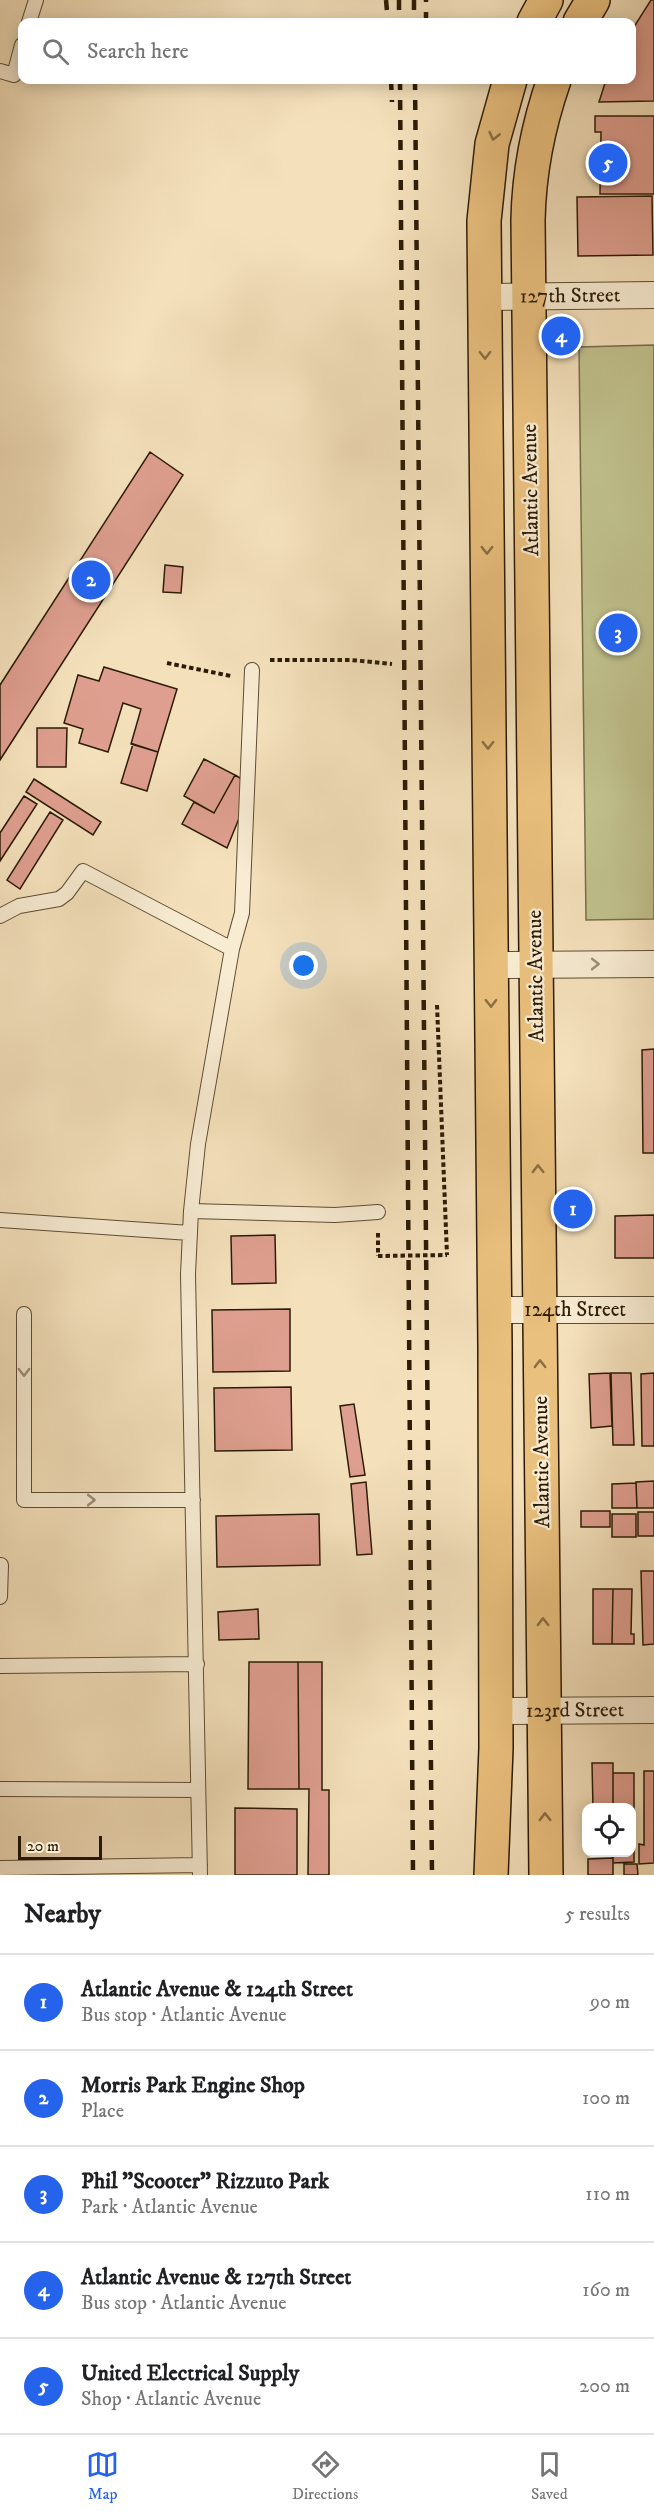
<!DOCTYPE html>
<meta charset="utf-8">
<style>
:root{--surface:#fff;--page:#f6f6f6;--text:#202124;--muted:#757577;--line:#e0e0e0;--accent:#2563eb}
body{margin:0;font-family:"IM FELL DW Pica",serif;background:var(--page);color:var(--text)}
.controls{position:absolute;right:18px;bottom:18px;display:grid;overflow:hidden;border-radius:12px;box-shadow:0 3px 15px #0003}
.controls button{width:54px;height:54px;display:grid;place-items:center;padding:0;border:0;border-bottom:2px solid var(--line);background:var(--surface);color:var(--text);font:30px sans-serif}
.scale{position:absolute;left:18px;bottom:15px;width:84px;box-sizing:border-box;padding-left:6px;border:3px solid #2b1b06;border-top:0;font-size:16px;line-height:21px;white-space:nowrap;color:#2b1b06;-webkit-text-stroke:4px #f8ecd3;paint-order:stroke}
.you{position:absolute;left:304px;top:966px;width:21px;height:21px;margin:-15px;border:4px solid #fff;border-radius:50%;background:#1a73e8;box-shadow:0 0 0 9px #1a73e833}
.badge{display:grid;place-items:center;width:39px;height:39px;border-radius:50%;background:var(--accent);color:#fff;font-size:20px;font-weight:700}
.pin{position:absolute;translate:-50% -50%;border:3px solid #fff;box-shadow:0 2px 6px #0006}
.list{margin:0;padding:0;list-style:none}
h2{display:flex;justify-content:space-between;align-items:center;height:78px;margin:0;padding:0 24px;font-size:26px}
h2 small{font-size:20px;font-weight:400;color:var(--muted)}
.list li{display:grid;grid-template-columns:39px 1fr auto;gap:18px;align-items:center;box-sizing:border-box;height:96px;padding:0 24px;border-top:2px solid var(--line)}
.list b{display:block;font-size:22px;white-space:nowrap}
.list p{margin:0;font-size:20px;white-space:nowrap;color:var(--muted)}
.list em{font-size:20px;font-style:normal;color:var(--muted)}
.icon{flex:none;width:33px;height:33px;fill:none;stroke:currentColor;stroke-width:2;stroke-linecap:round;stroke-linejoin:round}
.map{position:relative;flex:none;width:654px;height:1875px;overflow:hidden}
.search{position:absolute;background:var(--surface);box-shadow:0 3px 15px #0003;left:18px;right:18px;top:18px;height:66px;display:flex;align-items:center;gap:15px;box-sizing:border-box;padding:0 21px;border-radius:12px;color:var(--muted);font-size:22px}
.sheet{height:558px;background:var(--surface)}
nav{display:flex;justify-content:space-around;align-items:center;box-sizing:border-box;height:84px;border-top:2px solid var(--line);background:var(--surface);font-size:16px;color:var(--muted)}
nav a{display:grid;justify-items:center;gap:3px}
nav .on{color:var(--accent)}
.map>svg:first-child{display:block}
.green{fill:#c0c18d;stroke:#766e4a;stroke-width:1.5}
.building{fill:#df9f90;stroke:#2b1b06;stroke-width:1.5}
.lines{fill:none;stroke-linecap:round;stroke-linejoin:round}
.lane-casing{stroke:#5d4c34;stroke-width:16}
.street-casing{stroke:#5d4c34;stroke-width:28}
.primary-casing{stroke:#2b1b06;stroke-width:36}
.path{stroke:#2b1b06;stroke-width:4;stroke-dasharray:4.5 3;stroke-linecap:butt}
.lane{stroke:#f8ecd3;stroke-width:14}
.street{stroke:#f8ecd3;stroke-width:26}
.primary{stroke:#eac07e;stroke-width:33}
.rail{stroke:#2b1b06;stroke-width:4.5;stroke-dasharray:10 10;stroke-linecap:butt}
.path-bridge{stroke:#2b1b06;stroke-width:4;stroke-dasharray:4.5 3;stroke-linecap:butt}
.oneway{stroke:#8a6e42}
.oneway2{stroke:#9c8e77}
.labels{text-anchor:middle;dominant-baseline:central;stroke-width:4.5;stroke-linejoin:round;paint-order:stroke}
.street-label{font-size:21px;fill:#2b1b06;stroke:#f8ecd3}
</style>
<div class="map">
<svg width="654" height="1875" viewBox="0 0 654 1875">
<rect width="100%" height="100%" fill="#f4e1bc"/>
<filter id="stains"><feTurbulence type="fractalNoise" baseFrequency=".00333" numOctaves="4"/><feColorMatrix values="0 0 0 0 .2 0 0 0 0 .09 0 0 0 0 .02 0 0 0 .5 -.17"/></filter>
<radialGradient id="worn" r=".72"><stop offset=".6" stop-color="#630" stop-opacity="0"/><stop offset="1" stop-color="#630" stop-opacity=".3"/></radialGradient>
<path class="green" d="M654 345V919L586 920 579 347Z"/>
<path class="building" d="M651 0H654V101L599 102 606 80H632V30Z
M595 116H654V194H600L601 132H595Z
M652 196 653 255 578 256 577 197Z
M150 452 183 475 0 760V685Z
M165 565 183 567 181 593 163 592Z
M104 667 177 689 158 752 131 744 141 709 123 703 108 752 79 743 83 729 64 723 78 675 99 681Z
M37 728H67L66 767H37Z
M133 744 158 752 147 791 121 783Z
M204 759 235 775 214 813 184 796Z
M235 775 245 781 242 811 227 848 182 824 194 802 214 813Z
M34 779 101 822 93 835 26 792Z
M24 796 37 804 0 861V833Z
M50 812 63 820 20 889 7 880Z
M654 1049V1153H643L642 1050Z
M654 1215V1258H615V1216Z
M275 1235 276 1283 232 1284 231 1236Z
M290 1309V1371L213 1372 212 1310Z
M610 1373 612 1426 591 1428 589 1374Z
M611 1373H631L634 1445H613Z
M654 1373V1446H642L641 1374Z
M291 1387 292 1450 215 1451 214 1388Z
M354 1404 365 1475 350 1477 340 1406Z
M654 1481V1508H637L636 1482Z
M366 1482 372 1554 357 1555 351 1484Z
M636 1483 637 1508H612V1484Z
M581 1511H610V1527H581Z
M638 1512H654V1536H638Z
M319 1514 320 1565 217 1567 216 1516Z
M612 1514H636V1537H612Z
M641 1571H654V1644L643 1645Z
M593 1589H613L612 1644H593Z
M613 1589H632L631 1634H634V1644H612Z
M258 1609 259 1639 219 1640 218 1612Z
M249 1662H298L299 1789H248Z
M298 1662H322V1790H329V1875H308L309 1789H299Z
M592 1763H613V1808H593Z
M644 1771H654V1863L639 1864V1844L644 1845Z
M613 1773H634V1862L613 1863V1852H632V1808H613Z
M235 1808 297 1809V1875H235Z
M613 1858V1875H588V1859Z
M624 1864H637L638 1875H624Z"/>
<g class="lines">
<g class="lane-casing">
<path id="lane" d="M29 22 36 0
M0 71 14 75 22 45
M0 916 19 906 59 899 67 893 83 871 232 949
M191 1211 335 1215 378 1212
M0 1220 190 1233
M24 1314V1500H193
M0 1597 1 1565
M0 1666 197 1664
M0 1789 198 1790
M0 1868 200 1865
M200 1875 188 1274 191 1211 198 1144 232 949 242 913 252 670"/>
</g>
<g class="street-casing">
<g id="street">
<path id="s1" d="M484 297 654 295"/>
<path d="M490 965 654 964"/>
<path id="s2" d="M495 1310H654"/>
<path id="s3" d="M495 1711 654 1710"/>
</g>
</g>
<g class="primary-casing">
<path id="primary" d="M534 22 546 0
M580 22 593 0
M491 1875 496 1748 495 1346 484 221 492 144 510 80
M546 1875 528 220C529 170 538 126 554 80"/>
</g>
<path class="path" d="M270 660H351L392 664
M167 663 231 676
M437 1005 447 1255
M378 1233V1256"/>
<use href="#lane" class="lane"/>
<use href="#street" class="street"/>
<use href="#primary" class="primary"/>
<path class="rail" d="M386 0 388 22
M399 0V22
M414 0V22
M426 22V0
M391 80 392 102
M400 80 413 1875
M415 80 432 1875"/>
<path class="path-bridge" d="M378 1256 447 1255"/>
</g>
<defs><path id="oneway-chevron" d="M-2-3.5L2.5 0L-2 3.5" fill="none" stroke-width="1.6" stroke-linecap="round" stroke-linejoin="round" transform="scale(1.5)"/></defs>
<g class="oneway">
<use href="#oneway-chevron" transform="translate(494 136) rotate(103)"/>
<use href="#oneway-chevron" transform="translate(485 355) rotate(89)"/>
<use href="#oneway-chevron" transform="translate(487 550) rotate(90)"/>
<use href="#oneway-chevron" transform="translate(488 745) rotate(90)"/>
<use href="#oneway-chevron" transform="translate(491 1003) rotate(89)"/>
<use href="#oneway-chevron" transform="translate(538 1169) rotate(-91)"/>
<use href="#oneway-chevron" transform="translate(540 1364) rotate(-91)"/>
<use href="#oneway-chevron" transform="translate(543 1622) rotate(-91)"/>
<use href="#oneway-chevron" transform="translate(545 1817) rotate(-91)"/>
</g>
<g class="oneway2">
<use href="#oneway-chevron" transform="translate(595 964)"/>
<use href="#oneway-chevron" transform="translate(24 1372) rotate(90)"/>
<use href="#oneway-chevron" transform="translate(91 1500)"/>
</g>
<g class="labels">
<g class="street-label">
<text stroke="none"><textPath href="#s1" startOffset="86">127th Street</textPath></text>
<text transform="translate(531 490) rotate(-91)">Atlantic Avenue</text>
<text transform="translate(536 976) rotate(-91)">Atlantic Avenue</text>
<text stroke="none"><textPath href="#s2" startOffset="80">124th Street</textPath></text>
<text transform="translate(542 1462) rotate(-91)">Atlantic Avenue</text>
<text stroke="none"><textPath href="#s3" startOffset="80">123rd Street</textPath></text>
</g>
</g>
<rect width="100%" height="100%" filter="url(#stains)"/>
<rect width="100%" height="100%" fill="url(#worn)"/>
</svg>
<div class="controls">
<button><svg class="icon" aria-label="locate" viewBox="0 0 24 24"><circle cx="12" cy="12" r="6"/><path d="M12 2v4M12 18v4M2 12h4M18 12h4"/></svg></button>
</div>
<div class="scale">20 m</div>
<div class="you"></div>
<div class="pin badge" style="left:573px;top:1209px">1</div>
<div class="pin badge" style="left:91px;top:580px">2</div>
<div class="pin badge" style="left:618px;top:633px">3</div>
<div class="pin badge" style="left:561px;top:336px">4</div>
<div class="pin badge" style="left:608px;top:163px">5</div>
<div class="search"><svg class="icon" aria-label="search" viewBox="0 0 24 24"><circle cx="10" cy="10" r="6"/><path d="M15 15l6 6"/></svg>Search here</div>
</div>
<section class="sheet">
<h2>Nearby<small>5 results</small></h2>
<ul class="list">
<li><span class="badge">1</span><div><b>Atlantic Avenue &amp; 124th Street</b><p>Bus stop · Atlantic Avenue</p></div><em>90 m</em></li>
<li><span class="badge">2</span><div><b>Morris Park Engine Shop</b><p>Place</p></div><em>100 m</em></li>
<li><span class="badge">3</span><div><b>Phil &quot;Scooter&quot; Rizzuto Park</b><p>Park · Atlantic Avenue</p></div><em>110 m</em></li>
<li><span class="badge">4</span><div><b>Atlantic Avenue &amp; 127th Street</b><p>Bus stop · Atlantic Avenue</p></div><em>160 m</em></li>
<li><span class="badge">5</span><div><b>United Electrical Supply</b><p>Shop · Atlantic Avenue</p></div><em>200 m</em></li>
</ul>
</section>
<nav>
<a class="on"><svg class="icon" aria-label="map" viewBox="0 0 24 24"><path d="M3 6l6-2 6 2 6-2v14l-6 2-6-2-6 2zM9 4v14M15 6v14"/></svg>Map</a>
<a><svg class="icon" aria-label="directions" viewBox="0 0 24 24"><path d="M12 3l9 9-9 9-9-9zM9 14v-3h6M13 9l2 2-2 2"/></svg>Directions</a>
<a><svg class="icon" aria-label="saved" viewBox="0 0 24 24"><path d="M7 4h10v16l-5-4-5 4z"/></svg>Saved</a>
</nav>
